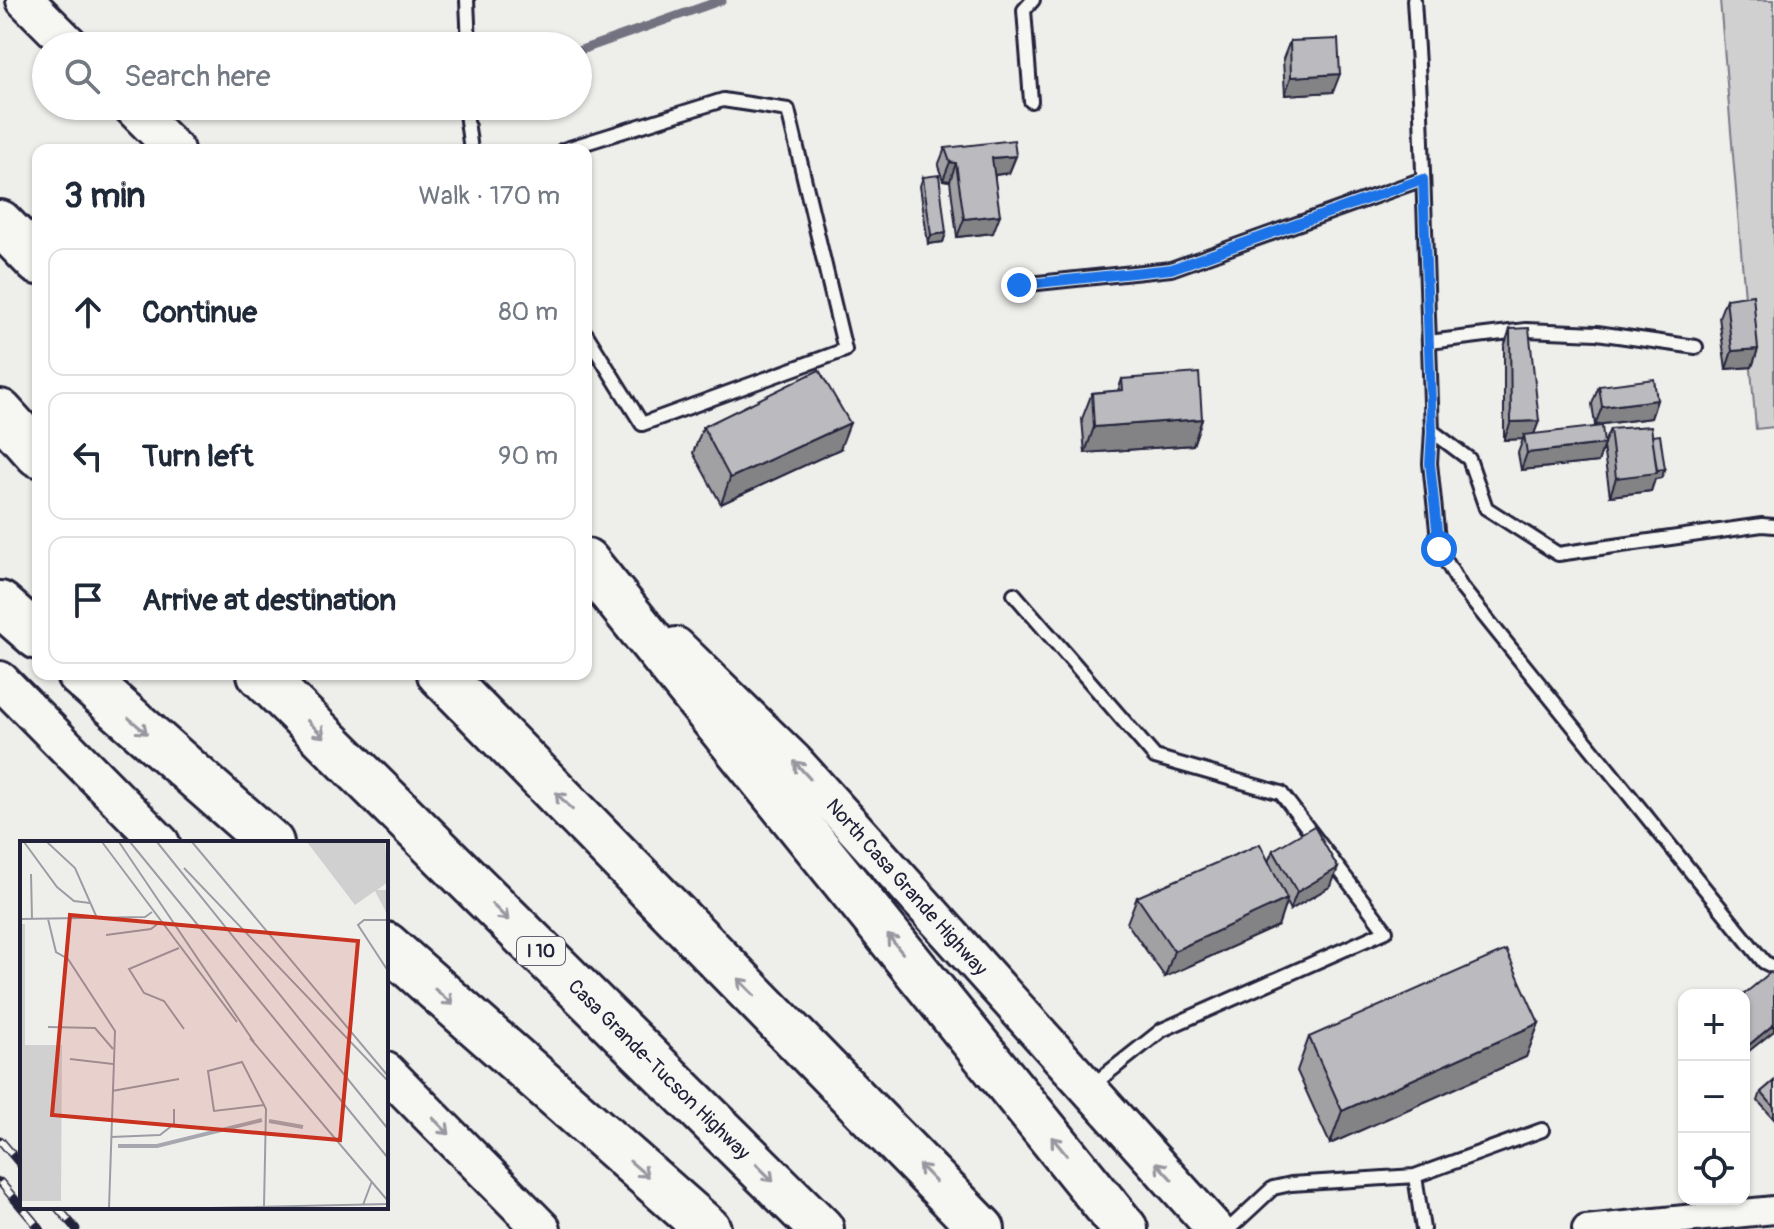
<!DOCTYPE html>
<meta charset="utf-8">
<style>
:root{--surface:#fff;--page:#f2f2f3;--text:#1f2937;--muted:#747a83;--line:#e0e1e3}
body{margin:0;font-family:Pangolin,sans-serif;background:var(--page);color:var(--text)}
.controls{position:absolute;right:24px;bottom:24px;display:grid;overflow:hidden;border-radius:16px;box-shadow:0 2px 6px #0004}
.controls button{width:72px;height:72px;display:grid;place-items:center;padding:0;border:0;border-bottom:2px solid var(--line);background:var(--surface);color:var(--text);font:40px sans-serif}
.stop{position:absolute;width:24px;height:24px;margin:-18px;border:6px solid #1a73e8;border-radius:50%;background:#fff}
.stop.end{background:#1a73e8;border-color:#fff;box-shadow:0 2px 8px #0008}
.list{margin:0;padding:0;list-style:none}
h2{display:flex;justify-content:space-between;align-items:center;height:104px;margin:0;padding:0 32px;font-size:34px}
h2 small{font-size:26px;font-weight:400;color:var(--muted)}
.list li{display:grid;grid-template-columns:52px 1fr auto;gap:24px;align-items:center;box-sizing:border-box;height:128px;margin:0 16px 16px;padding:0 16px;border:2px solid var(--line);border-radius:16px}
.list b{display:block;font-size:30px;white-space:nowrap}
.list em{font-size:26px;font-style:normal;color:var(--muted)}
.icon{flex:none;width:44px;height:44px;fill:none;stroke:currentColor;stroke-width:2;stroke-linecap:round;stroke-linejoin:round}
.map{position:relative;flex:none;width:1774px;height:1229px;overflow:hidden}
.search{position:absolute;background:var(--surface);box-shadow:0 2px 6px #0004;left:32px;top:32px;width:560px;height:88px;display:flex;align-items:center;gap:20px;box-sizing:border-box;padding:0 28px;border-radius:44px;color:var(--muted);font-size:30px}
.panel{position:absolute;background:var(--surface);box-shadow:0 2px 6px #0004;left:32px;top:144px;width:560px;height:536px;border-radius:16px}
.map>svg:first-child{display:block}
.green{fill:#d0d0d1;stroke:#797986;stroke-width:2}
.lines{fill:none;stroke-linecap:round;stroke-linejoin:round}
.stream{stroke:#727281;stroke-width:9}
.service-casing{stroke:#22223b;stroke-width:18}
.minor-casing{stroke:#22223b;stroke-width:32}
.secondary-casing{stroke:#22223b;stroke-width:42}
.motorway-casing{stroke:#22223b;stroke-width:50}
.service{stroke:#f6f6f2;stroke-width:12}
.minor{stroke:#f6f6f2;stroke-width:26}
.secondary{stroke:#f6f6f2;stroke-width:36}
.motorway{stroke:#f6f6f2;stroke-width:44}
.rail-casing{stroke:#22223b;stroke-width:9}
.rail{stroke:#f6f6f2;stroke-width:6;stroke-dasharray:18;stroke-linecap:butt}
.wall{fill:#a1a1a4;stroke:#22223b;stroke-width:2}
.shaded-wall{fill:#838386;stroke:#22223b;stroke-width:2}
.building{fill:#bbbbbf;stroke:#22223b;stroke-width:2}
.oneway{stroke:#9797a0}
.route{stroke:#1a73e8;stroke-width:10}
.labels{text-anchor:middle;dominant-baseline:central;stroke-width:8;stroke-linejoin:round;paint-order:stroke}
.shield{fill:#f6f6f2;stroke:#626272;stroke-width:2}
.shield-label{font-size:18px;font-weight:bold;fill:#22223b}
.street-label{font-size:20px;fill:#22223b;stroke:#f6f6f2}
.inset-river{fill:none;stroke:#a7a7af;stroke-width:4}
.inset-road{fill:none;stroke:#9c9ca5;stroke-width:2}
.view{fill:#c8321e;fill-opacity:0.15;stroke:#c8321e;stroke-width:4}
.inset-edge{fill:none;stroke:#22223b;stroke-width:4}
</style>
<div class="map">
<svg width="1774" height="1229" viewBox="0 0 1774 1229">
<rect width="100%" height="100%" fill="#eeeeeb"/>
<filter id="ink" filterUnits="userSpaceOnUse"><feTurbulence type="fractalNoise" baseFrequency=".0125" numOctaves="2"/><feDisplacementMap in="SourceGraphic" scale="16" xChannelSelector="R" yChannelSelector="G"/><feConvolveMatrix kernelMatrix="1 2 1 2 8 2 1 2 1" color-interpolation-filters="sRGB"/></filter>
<g filter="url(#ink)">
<path class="green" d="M1720 0H1774V427L1756 429Z"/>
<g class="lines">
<path class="stream" d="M578 51 722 0"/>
<g class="service-casing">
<path id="service" d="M467 0 469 46
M1414 0 1421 114 1432 431 1430 463 1439 549 1461 587 1764 962 1774 967
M1031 101 1024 10 1033 0
M465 106 471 150
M563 150 723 100 788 110 845 350 642 424 586 334
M1019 285 1171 269 1423 179
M1429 342 1526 330 1597 333 1696 347
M1432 431 1469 459 1486 508 1558 554 1762 525 1774 526
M1014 594 1155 757 1281 793 1386 931 1162 1030 1090 1087
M1415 1176 1423 1229
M1229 1229 1273 1188 1291 1184 1415 1176 1542 1130"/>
</g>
<g class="minor-casing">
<path id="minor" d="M1586 1229 1774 1210"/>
</g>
<g class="secondary-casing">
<g id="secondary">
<path d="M25 0 71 46"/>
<path d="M131 106 175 150"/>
<path id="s1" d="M676 646 794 761 1215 1229"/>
<path d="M0 680 161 843"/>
<path d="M386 1071 542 1229"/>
</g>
</g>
<g class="motorway-casing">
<g id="motorway">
<path d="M0 223 38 262"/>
<path d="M0 412 38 454"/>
<path d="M586 561 1125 1229"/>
<path d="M0 604 38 637"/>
<path d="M79 674 271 843"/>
<path id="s2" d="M260 674 821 1229"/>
<path d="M440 674 982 1229"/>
<path d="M386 945 708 1229"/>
</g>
</g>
<use href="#service" class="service"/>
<use href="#minor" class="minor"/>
<use href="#secondary" class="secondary"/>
<use href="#motorway" class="motorway"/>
<g class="rail-casing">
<path id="rail" d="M0 1140 22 1166
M0 1182 40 1229
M57 1207 76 1229"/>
</g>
<use href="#rail" class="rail"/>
</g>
<path class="wall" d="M1290 41 1333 92 1285 95 1283 59Z
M945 148 1016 156 1009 173 995 175 993 233 957 237 950 181 943 180 938 166Z
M923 177 946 233 943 242 928 244 920 186Z
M1726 299 1758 349 1752 367 1726 369 1719 317Z
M1510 329 1539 421 1534 434 1604 443 1610 429 1652 436 1661 478 1655 479 1651 491 1610 496 1603 447 1598 462 1521 470 1518 453 1523 439 1504 440V347Z
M1122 379 1202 419 1193 445 1085 453 1082 419 1092 393 1118 391Z
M1599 386 1657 400 1651 418 1595 425 1592 404Z
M703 427 840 449 721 504 693 453Z
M1273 850 1331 886 1290 910 1286 902 1278 926 1165 977 1127 923 1137 897 1268 862Z
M1539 1023 1526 1057 1330 1144 1297 1071 1309 1037Z
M1774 1081V1119L1758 1101 1761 1092Z"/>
<path class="shaded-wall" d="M1340 74 1333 92 1285 95 1291 77Z
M1016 156 1009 173 986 176 992 158Z
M950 162 956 163 950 181 943 180Z
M1000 215 993 233 957 237 964 219Z
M946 233 943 242 928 244 931 235Z
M1758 349 1752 367 1726 369 1732 351Z
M1657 400 1651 418 1595 425 1602 407Z
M1202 419 1193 445 1085 453 1094 427Z
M1539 421 1532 439 1524 435 1523 439 1504 440 1511 422Z
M850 423 840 449 721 504 730 478Z
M1604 444 1598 462 1521 470 1527 453Z
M1665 469 1661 478 1655 479 1651 491 1610 496 1616 478Z
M1338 868 1331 886 1290 910 1297 892Z
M1287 899 1278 926 1165 977 1174 951Z
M1539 1023 1526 1057 1330 1144 1342 1111Z
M1774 1024V1031L1744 1055V1049Z"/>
<path class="building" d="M1338 39 1340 74 1291 77 1290 41Z
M1014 140 1016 156 992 158 1000 215 964 219 956 163 950 162 945 148Z
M939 175 946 233 931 235 923 177Z
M1753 295 1758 349 1732 351 1726 299Z
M1529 328 1539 421 1511 422 1510 329Z
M819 370 850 423 730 478 703 427Z
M1199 373 1202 419 1094 427 1092 393 1123 390 1122 379Z
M1654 379 1657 400 1602 407 1599 386Z
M1602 426 1604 444 1527 453 1524 435Z
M1651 426 1657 473 1616 478 1610 429Z
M1660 435 1665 469 1657 470 1652 436Z
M1314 826 1338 868 1297 892 1273 850Z
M1260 844 1287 899 1174 951 1137 897Z
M1506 950 1539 1023 1342 1111 1309 1037Z
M1771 972 1774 975V1024L1744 1049V995H1743Z
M1774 1081V1107L1761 1092Z"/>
<defs><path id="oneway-shaft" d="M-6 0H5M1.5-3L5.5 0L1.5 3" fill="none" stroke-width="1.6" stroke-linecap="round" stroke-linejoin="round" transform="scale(2)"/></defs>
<g class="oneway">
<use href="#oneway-shaft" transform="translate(138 726) rotate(41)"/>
<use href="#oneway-shaft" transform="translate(316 729) rotate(45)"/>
<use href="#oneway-shaft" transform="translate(802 770) rotate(-132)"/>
<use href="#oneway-shaft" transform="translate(564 801) rotate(-134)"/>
<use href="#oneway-shaft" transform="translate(500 912) rotate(45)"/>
<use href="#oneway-shaft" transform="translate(895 944) rotate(-129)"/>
<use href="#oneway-shaft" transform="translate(746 987) rotate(-134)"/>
<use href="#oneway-shaft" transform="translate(444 997) rotate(41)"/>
<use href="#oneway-shaft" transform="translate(441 1126) rotate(45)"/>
<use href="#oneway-shaft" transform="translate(1059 1146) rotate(-129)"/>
<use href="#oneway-shaft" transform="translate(639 1169) rotate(41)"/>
<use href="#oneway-shaft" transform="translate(1164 1171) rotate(-132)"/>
<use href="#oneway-shaft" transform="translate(765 1173) rotate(45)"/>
<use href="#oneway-shaft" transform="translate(927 1173) rotate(-134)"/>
</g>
</g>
<g class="lines" filter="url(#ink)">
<path class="route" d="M1019 285 1171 269 1423 179 1432 431 1430 463 1439 549"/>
</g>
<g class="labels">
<rect class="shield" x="517" y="937" width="48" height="28" rx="6"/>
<g class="shield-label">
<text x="541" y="951">I 10</text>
</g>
<g class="street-label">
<text stroke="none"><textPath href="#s1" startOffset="334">North Casa Grande Highway</textPath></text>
<text stroke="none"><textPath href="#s2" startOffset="562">Casa Grande-Tucson Highway</textPath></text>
</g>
</g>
<g transform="translate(20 841)">
<rect width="368" height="368" fill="#eeeeeb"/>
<path d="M287 1H365L368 41 357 49H368V75L355 50 335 64ZM0 83H5V204H42L41 360H0Z" fill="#d0d0d1"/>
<path class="inset-river" d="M249 280 283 286M98 305H137L242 279"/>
<path class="inset-road" d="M4 1 37 46 54 60 70 62M27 1 55 27 77 77M82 1 217 181M99 1 234 201M110 1 368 317M137 1 368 288M172 1 368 235M164 27 368 240M11 33 12 78M0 78 125 76 132 71M28 78 36 111 48 118 95 190 89 367M368 79H344L338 84 368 130M86 94 131 88 140 81M159 107 109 128 124 152 144 160 164 188M28 186 75 187 93 208M230 197 368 360M50 218 93 223M92 250 159 238M244 264 194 270 188 230 222 221 244 264 246 268 244 365M91 296 140 294 154 283V268M343 364 352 340M190 367 368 363"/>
<path class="view" d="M50 74 338 100 320 299 32 274Z"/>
<rect width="368" height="368" class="inset-edge"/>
</g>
</svg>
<div class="controls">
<button>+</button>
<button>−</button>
<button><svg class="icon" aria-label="locate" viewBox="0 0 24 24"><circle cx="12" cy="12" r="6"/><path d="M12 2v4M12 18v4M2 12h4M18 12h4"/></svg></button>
</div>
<div class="stop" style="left:1439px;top:549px"></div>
<div class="stop end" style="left:1019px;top:285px"></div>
<div class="search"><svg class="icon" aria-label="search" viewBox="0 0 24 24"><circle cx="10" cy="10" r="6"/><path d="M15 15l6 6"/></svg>Search here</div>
<section class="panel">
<h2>3 min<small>Walk · 170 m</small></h2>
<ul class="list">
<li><svg class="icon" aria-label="ahead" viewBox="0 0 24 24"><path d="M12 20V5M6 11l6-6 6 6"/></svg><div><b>Continue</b></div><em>80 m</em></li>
<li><svg class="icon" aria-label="left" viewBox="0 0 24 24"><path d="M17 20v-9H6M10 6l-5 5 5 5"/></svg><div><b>Turn left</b></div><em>90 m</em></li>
<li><svg class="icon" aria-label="arrive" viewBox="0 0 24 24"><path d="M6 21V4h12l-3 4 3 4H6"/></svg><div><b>Arrive at destination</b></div></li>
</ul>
</section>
</div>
